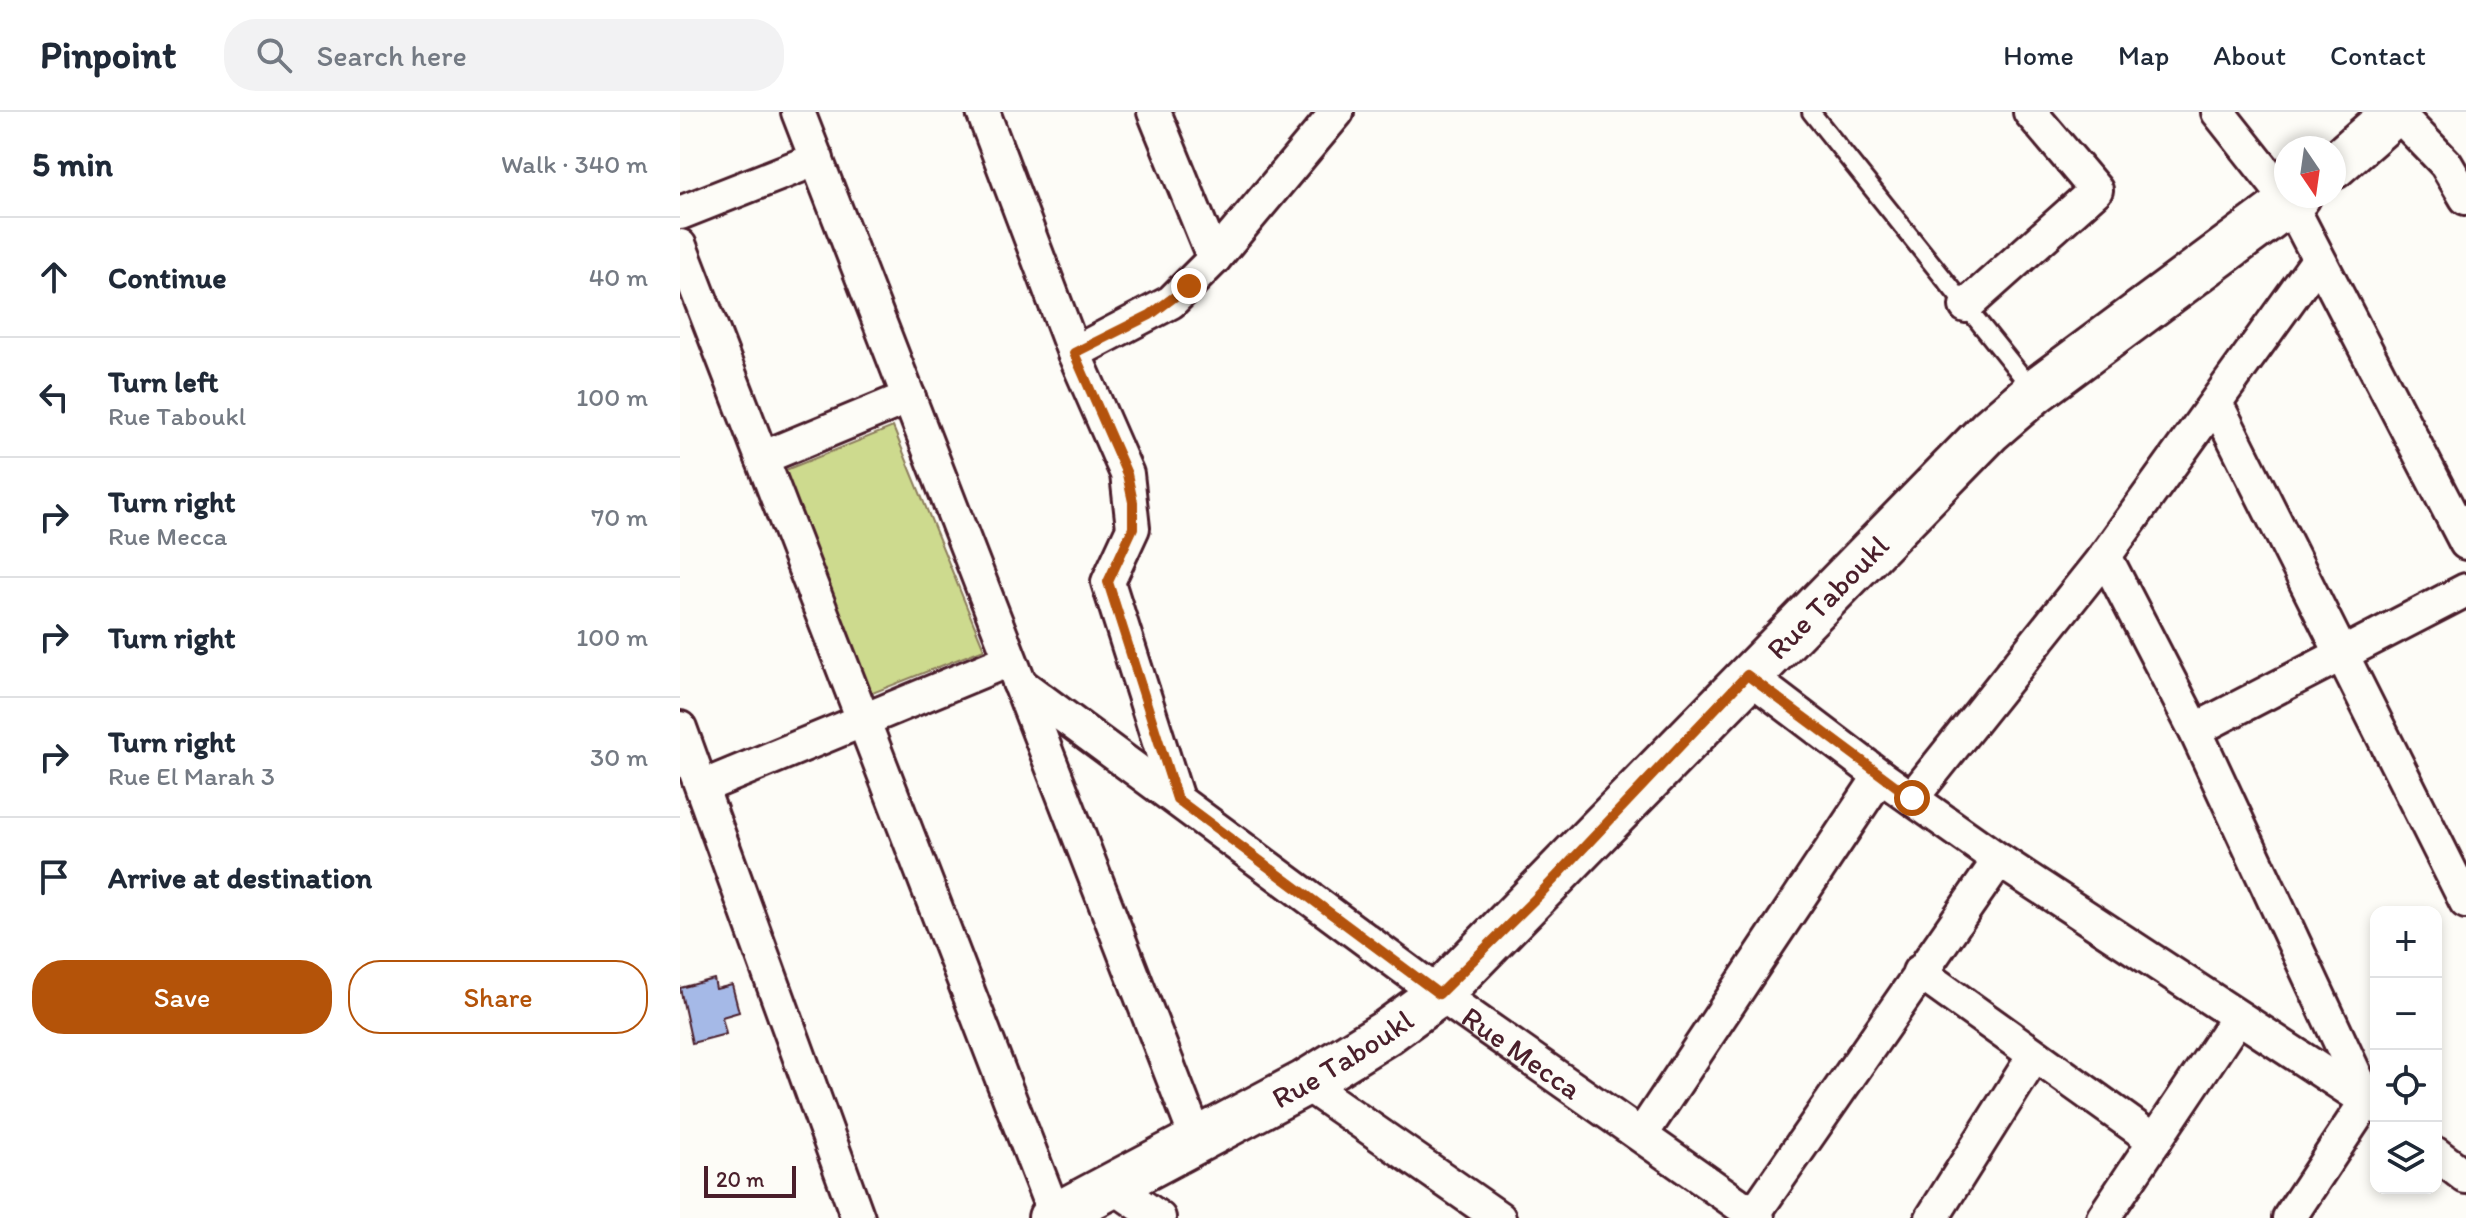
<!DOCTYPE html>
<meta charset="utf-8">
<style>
:root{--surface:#fff;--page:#f2f2f3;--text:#1f2937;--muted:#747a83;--line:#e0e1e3;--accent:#b45309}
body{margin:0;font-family:Itim,sans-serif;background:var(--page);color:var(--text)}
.controls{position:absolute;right:24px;bottom:24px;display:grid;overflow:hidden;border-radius:16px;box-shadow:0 4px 12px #0003}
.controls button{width:72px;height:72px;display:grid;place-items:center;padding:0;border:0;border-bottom:2px solid var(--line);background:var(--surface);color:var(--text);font:40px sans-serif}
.compass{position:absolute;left:1594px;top:24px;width:72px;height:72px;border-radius:50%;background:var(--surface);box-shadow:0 4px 12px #0003;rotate:167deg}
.scale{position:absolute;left:24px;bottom:20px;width:92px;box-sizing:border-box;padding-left:8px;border:4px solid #4a1f2b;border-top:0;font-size:22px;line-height:28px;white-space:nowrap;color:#4a1f2b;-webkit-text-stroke:6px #fdfcf7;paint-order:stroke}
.stop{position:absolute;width:24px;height:24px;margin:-18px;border:6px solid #b45309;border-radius:50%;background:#fff}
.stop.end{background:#b45309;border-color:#fff;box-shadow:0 2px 8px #0008}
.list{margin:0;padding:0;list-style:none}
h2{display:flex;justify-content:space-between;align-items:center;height:104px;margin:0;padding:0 32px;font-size:34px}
h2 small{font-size:26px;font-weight:400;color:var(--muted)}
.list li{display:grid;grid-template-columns:52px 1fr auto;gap:24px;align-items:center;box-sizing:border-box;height:120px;padding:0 32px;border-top:2px solid var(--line)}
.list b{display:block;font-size:30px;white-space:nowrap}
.list p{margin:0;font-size:26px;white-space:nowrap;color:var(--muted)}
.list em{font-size:26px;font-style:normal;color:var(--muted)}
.actions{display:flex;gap:16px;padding:24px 32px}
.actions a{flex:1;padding:18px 0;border:2px solid var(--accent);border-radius:32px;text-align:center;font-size:28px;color:var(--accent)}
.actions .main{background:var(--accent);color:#fff}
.icon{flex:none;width:44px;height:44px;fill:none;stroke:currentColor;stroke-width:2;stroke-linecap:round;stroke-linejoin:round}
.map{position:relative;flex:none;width:1786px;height:1106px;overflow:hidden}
header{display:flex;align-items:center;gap:48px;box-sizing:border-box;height:112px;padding:0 40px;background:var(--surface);border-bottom:2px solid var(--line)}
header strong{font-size:38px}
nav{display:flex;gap:44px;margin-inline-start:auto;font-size:28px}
.search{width:560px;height:72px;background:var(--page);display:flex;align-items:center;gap:20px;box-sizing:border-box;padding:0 28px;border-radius:32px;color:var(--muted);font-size:30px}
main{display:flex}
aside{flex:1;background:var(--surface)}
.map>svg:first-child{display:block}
.green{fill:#cdda8e;stroke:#8c7c5c;stroke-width:2}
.building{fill:#a5b9e7;stroke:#4a1f2b;stroke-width:2}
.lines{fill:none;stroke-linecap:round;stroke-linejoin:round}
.lane-casing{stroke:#4a1f2b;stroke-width:22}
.street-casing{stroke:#4a1f2b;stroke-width:38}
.secondary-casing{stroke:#4a1f2b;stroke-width:50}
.lane{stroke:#fdfcf7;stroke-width:16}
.street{stroke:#fdfcf7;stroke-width:32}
.secondary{stroke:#fdfcf7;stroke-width:44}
.route{stroke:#b45309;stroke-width:10}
.labels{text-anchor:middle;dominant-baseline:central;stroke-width:8;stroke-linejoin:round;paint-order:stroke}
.street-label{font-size:30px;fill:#4a1f2b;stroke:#fdfcf7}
</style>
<header>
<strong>Pinpoint</strong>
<div class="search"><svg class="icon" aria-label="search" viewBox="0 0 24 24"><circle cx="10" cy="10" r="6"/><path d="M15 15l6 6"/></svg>Search here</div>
<nav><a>Home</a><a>Map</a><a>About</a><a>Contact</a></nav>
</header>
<main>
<aside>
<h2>5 min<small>Walk · 340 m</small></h2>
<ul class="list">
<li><svg class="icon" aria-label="ahead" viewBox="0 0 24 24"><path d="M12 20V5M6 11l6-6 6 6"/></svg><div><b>Continue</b></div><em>40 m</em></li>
<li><svg class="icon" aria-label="left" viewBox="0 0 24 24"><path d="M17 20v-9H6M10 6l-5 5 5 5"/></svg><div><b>Turn left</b><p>Rue Taboukl</p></div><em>100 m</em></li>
<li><svg class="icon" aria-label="right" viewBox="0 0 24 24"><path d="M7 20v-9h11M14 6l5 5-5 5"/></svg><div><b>Turn right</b><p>Rue Mecca</p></div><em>70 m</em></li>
<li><svg class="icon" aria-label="right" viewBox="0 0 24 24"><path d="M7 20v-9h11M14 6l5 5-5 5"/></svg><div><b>Turn right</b></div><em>100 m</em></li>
<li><svg class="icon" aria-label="right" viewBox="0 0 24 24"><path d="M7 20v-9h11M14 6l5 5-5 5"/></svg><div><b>Turn right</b><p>Rue El Marah 3</p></div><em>30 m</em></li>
<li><svg class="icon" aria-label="arrive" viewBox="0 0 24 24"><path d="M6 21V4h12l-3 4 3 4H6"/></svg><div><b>Arrive at destination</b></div></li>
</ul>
<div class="actions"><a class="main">Save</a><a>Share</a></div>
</aside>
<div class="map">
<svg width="1786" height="1106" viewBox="0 0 1786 1106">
<rect width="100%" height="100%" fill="#fdfcf7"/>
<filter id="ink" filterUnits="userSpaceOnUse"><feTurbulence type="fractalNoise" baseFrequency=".0125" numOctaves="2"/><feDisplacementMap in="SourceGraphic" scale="16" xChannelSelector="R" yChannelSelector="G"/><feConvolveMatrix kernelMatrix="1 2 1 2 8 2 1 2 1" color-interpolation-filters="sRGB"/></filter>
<g filter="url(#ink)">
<path class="green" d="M213 315 304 537 185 584 98 361Z"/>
<path class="building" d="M34 867 36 877 52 873 59 900 42 905 46 922 12 931 0 876Z"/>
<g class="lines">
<g class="lane-casing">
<path id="lane" d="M1131 0 1353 278"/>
</g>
<g class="street-casing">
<g id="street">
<path d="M118 0 517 1028"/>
<path d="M303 0 394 241 447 362 453 416 428 470 497 687"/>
<path d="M474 0 534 147"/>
<path d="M1538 0 1610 91 1786 431"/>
<path d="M1716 0 1766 52 1786 86"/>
<path d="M0 101 137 47"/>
<path d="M0 134 375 1104"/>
<path d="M1286 194 1416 78 1350 0"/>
<path d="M394 241 491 190 534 147 657 0"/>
<path d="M1536 291 1786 790"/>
<path d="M82 346 229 285"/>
<path d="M1425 444 1515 618 1687 988 1609 1106"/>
<path d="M1067 563 1200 664 1319 748 1696 995"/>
<path id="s1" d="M339 571 759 882 1078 1106"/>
<path d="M0 616 178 1106"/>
<path d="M1515 618 1786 478"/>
<path d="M22 675 329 548"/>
<path d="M1232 686 1425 444 1638 148"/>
<path d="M1239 860 1475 1029"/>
<path d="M625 971 819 1106"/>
<path d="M962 1022 1200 664"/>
<path d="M1756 1042 1786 1065"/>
<path d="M430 1072 479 1106"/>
<path d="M1073 1103 1319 748"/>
<path d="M1252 1106 1354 944"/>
<path d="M1423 1106 1557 906"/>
</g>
</g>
<g class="secondary-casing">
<g id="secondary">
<path d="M1654 54 1716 0"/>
<path id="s2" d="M371 1106 625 971 707 920 759 882 1310 318 1354 280 1618 84"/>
</g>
</g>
<use href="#lane" class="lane"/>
<use href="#street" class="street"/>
<use href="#secondary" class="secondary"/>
</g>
</g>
<g class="lines" filter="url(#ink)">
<path class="route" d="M509 174 470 203 394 241 447 362 453 390V416L428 470 497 687 759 882 858 784 1067 563 1232 686"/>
</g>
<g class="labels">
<g class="street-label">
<text stroke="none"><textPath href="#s2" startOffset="1004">Rue Taboukl</textPath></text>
<text stroke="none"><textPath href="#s1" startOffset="624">Rue Mecca</textPath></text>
<text stroke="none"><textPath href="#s2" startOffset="332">Rue Taboukl</textPath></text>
</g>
</g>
</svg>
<div class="controls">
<button>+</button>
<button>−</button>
<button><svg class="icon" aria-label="locate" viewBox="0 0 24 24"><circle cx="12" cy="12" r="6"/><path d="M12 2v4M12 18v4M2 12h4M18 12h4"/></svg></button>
<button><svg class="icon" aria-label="layers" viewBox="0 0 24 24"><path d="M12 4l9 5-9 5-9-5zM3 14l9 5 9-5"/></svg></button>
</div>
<svg class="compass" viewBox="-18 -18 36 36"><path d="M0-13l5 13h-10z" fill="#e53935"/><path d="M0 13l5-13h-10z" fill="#747a83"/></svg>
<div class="scale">20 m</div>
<div class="stop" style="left:1232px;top:686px"></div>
<div class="stop end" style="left:509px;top:174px"></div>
</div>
</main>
